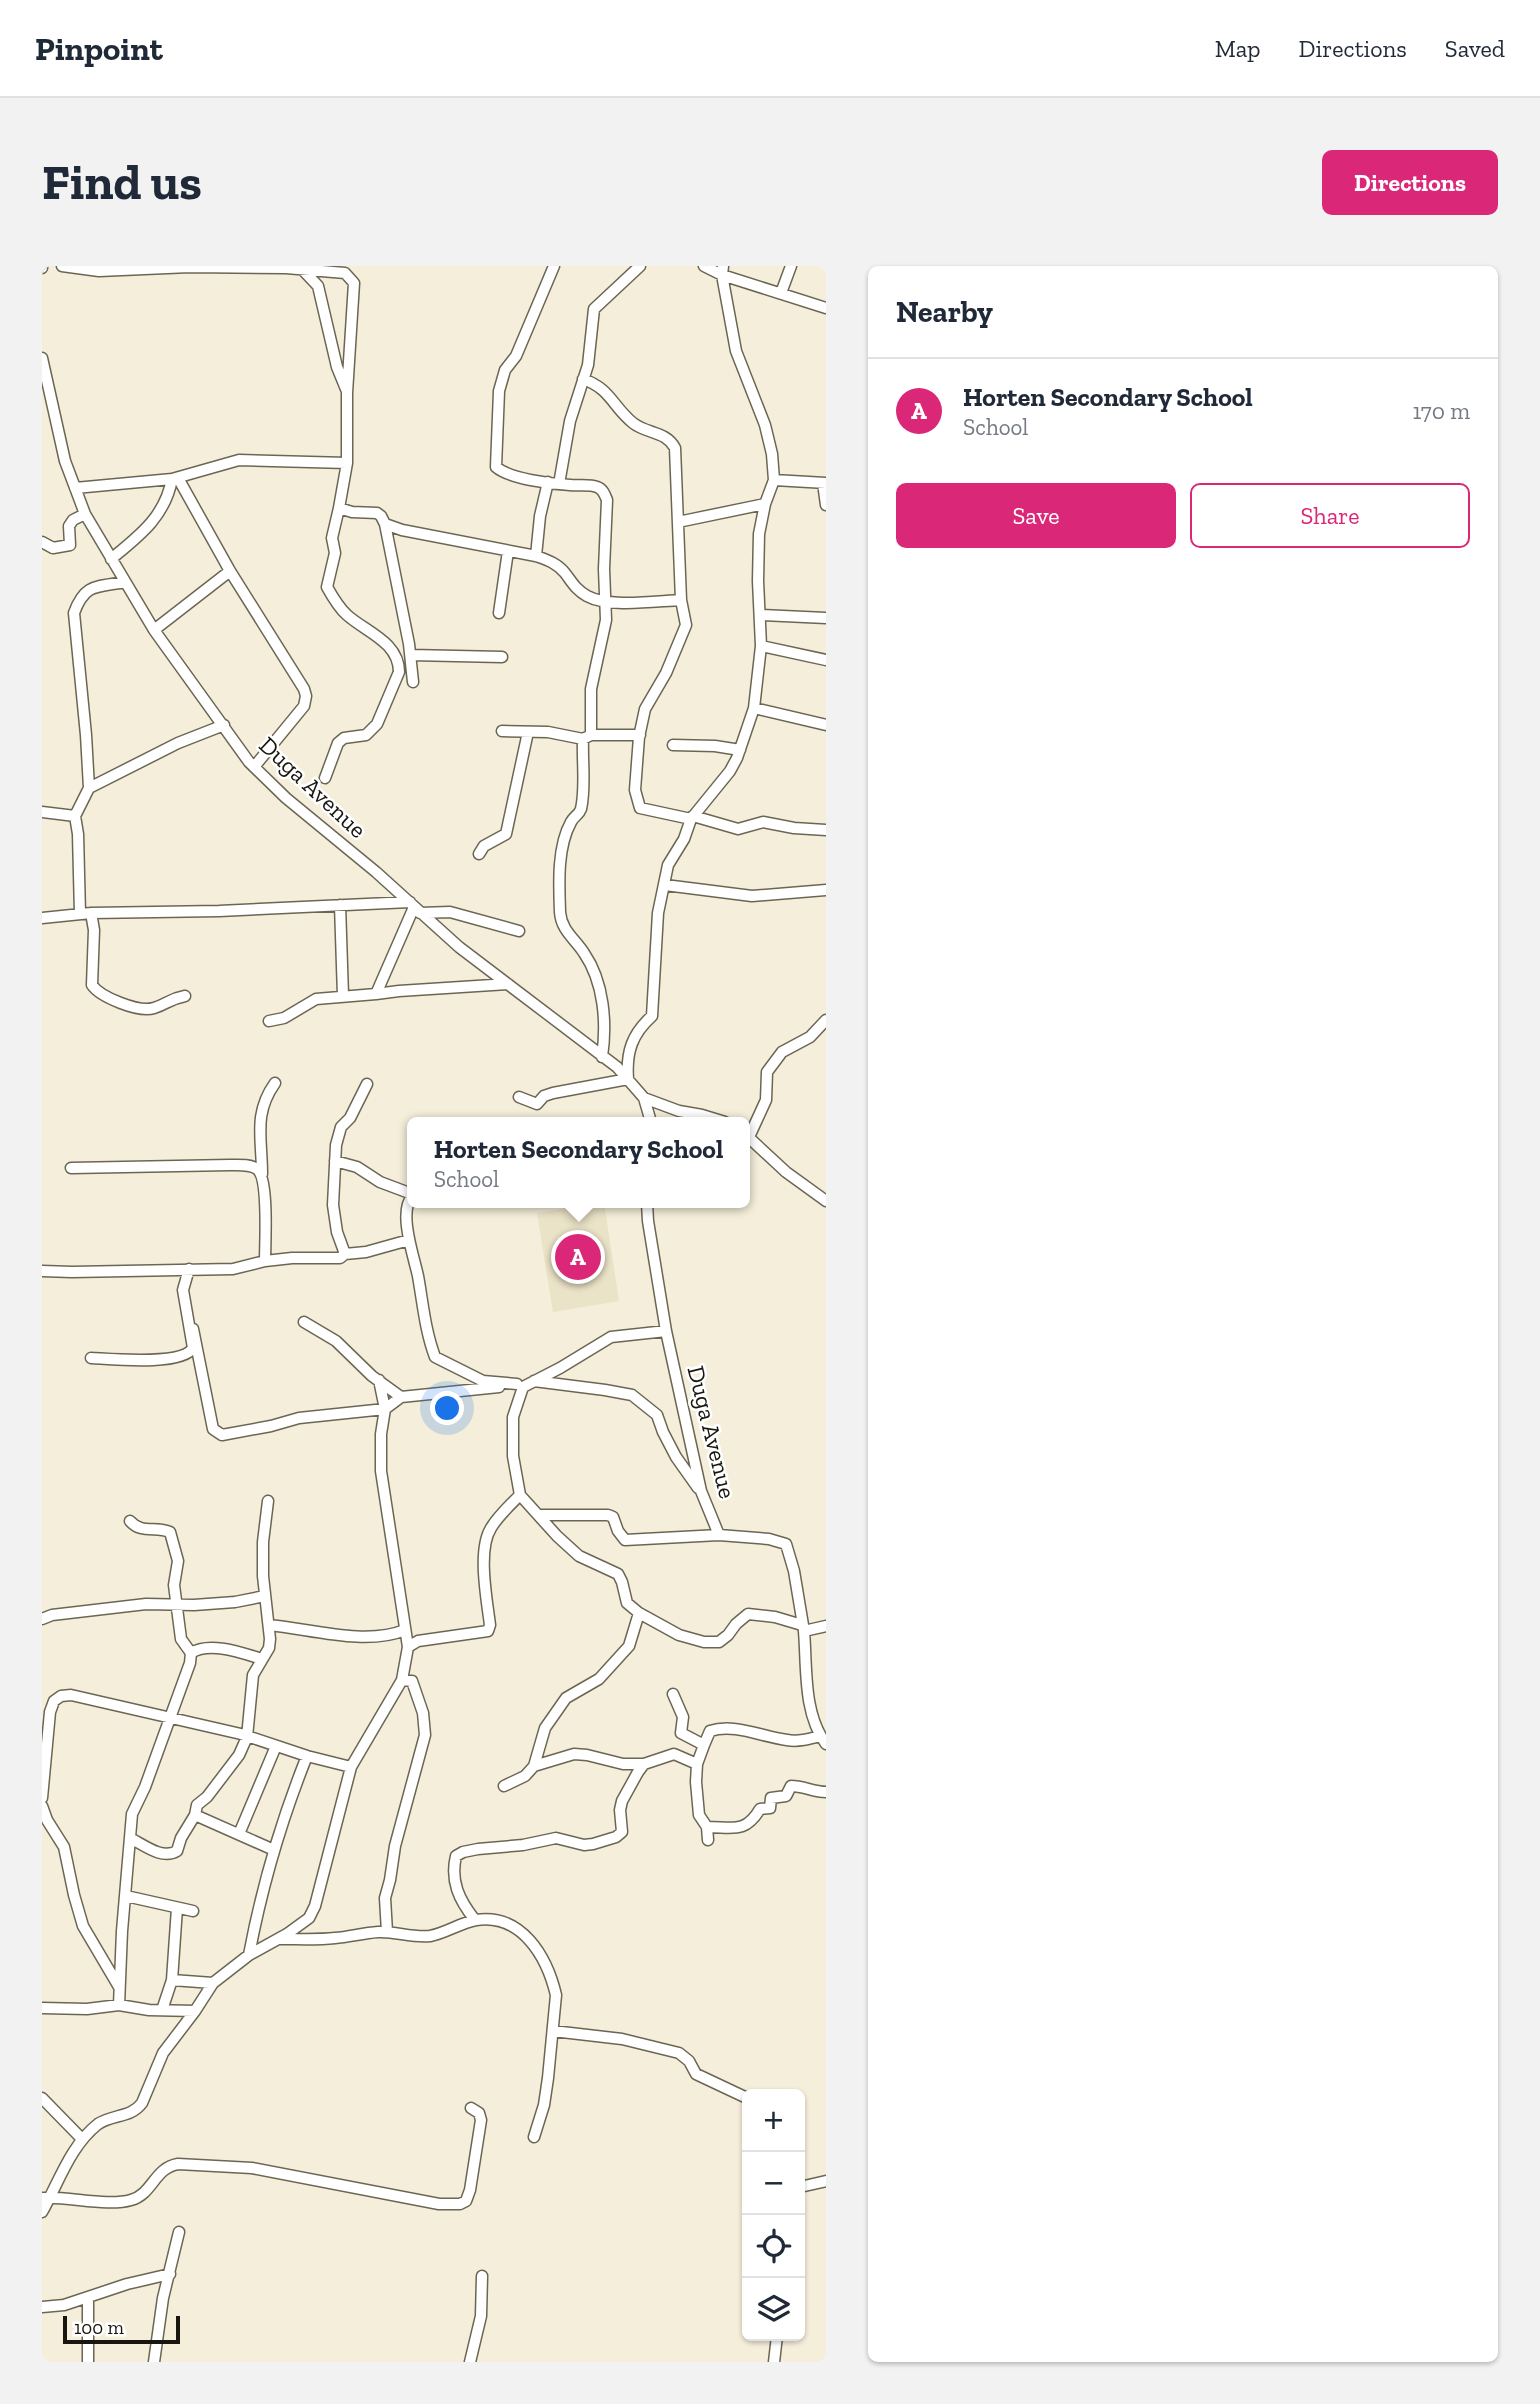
<!DOCTYPE html>
<meta charset="utf-8">
<style>
:root{--surface:#fff;--page:#f2f2f3;--text:#1f2937;--muted:#747a83;--line:#e0e1e3;--accent:#db2777}
body{margin:0;font-family:"Zilla Slab",serif;background:var(--page);color:var(--text)}
.controls{position:absolute;right:21px;bottom:21px;display:grid;overflow:hidden;border-radius:10px;box-shadow:0 2px 5px #0004}
.controls button{width:63px;height:63px;display:grid;place-items:center;padding:0;border:0;border-bottom:2px solid var(--line);background:var(--surface);color:var(--text);font:35px sans-serif}
.scale{position:absolute;left:21px;bottom:18px;width:117px;box-sizing:border-box;padding-left:7px;border:4px solid #18160f;border-top:0;font-size:19px;line-height:24px;white-space:nowrap;color:#18160f;-webkit-text-stroke:5px #fff;paint-order:stroke}
.you{position:absolute;left:406px;top:1143px;width:24px;height:24px;margin:-18px;border:5px solid #fff;border-radius:50%;background:#1a73e8;box-shadow:0 0 0 10px #1a73e833}
.badge{display:grid;place-items:center;width:46px;height:46px;border-radius:50%;background:var(--accent);color:#fff;font-size:23px;font-weight:700}
.pin{position:absolute;translate:-50% -50%;border:4px solid #fff;box-shadow:0 2px 7px #0006}
.popup{position:absolute;left:365px;top:851px;width:343px;height:91px;box-sizing:border-box;display:grid;place-content:center;border-radius:10px;background:var(--surface);filter:drop-shadow(0 2px 5px #0005);font-size:23px;white-space:nowrap;color:var(--muted)}
.popup b{font-size:26px;color:var(--text)}
.popup::after{content:'';position:absolute;left:50%;top:100%;margin-left:-14px;border:14px solid transparent;border-top-color:var(--surface)}
.list{margin:0;padding:0;list-style:none}
h2{display:flex;justify-content:space-between;align-items:center;height:91px;margin:0;padding:0 28px;font-size:30px}
h2 small{font-size:23px;font-weight:400;color:var(--muted)}
.list li{display:grid;grid-template-columns:46px 1fr auto;gap:21px;align-items:center;box-sizing:border-box;height:105px;padding:0 28px;border-top:2px solid var(--line)}
.list b{display:block;font-size:26px;white-space:nowrap}
.list p{margin:0;font-size:23px;white-space:nowrap;color:var(--muted)}
.list em{font-size:23px;font-style:normal;color:var(--muted)}
.actions{display:flex;gap:14px;padding:21px 28px}
.actions a{flex:1;padding:16px 0;border:2px solid var(--accent);border-radius:10px;text-align:center;font-size:24px;color:var(--accent)}
.actions .main{background:var(--accent);color:#fff}
.icon{flex:none;width:38px;height:38px;fill:none;stroke:currentColor;stroke-width:2;stroke-linecap:round;stroke-linejoin:round}
.map{position:relative;flex:none;width:784px;height:2096px;overflow:hidden;border-radius:10px}
header{display:flex;align-items:center;gap:42px;box-sizing:border-box;height:98px;padding:0 35px;background:var(--surface);border-bottom:2px solid var(--line)}
header strong{font-size:33px}
nav{display:flex;gap:38px;margin-inline-start:auto;font-size:24px}
.intro{display:flex;align-items:center;justify-content:space-between;box-sizing:border-box;height:168px;padding:0 42px}
h1{margin:0;font-size:49px}
.button{padding:18px 32px;border-radius:10px;background:var(--accent);color:#fff;font-size:24px;font-weight:700}
main{display:flex;gap:42px;padding:0 42px}
aside{flex:1;background:var(--surface);border-radius:10px;box-shadow:0 2px 5px #0004}
.map>svg:first-child{display:block}
.built{fill:#ebe3c7}
.lines{fill:none;stroke-linecap:round;stroke-linejoin:round}
.minor-casing{stroke:#6b6654;stroke-width:13}
.minor{stroke:#fff;stroke-width:10}
.labels{text-anchor:middle;dominant-baseline:central;stroke-width:5;stroke-linejoin:round;paint-order:stroke}
.street-label{font-size:24px;fill:#18160f;stroke:#fff}
</style>
<header>
<strong>Pinpoint</strong>
<nav><a>Map</a><a>Directions</a><a>Saved</a></nav>
</header>
<div class="intro"><h1>Find us</h1><a class="button">Directions</a></div>
<main>
<div class="map">
<svg width="784" height="2096" viewBox="0 0 784 2096">
<rect width="100%" height="100%" fill="#f4eeda"/>
<path class="built" d="M562 937 577 1035 511 1046 495 947Z"/>
<g class="lines">
<g class="minor-casing">
<path id="minor" d="M20 0 57 5 148 1 244 2 303 7 312 17 305 127V197L297 242 310 246 335 247 339 250 343 258 360 264 494 290C505 294 515 297 523 307 530 316 534 324 545 330 567 342 614 335 639 334
M512 0 474 90 463 104 457 125 454 201C468 213 509 218 528 219 536 220 548 218 555 221 561 223 563 229 565 234L562 303 564 354 549 423V469
M662 0 680 9 784 42
M0 2V0
M259 2 276 20 295 101 304 123
M739 27 749 0
M0 92 23 195 43 248 112 364 207 496 244 532 334 606 417 681 575 801 602 832 609 856
M541 113C569 123 570 140 591 157 605 168 624 165 633 182L639 334 644 359 624 407 603 443 597 471 593 524 598 542 649 553
M136 212 188 305 262 423 264 430 262 440 212 501
M732 214 784 217
M781 217 784 239
M517 218 528 155 546 99 552 43 598 0
M33 222 130 213 197 194 305 197
M636 256 723 238
M343 258 367 378 371 416
M0 276 11 282 28 279 27 260 31 254 43 248
M494 290 498 250 506 216
M69 293C97 270 123 251 130 213
M457 347 466 285
M719 349 784 352
M112 364 188 305
M719 380 784 394
M369 389 460 391
M712 442 784 459
M460 465 506 466 541 473 549 469H598
M541 473C540 496 544 521 539 543 537 549 532 550 529 556 515 581 517 618 518 646 519 664 533 673 542 687 562 716 565 757 560 791
M631 479 673 480 698 484
M283 512 296 477 302 472 324 469 335 458 357 406C357 376 324 366 305 349 297 342 290 330 285 321L293 287 290 272 297 242
M47 522 44 469 32 347C43 317 55 321 83 316
M0 546 33 550
M651 550 696 563 721 556 752 562 784 564
M437 588 442 580 464 568 486 466
M623 619 710 630 784 624
M298 639 301 730
M49 647 52 664 50 719C58 731 97 747 112 742 125 738 127 733 143 730
M378 647 408 646 477 665
M38 648 36 568 33 550 47 522 136 477 182 459
M0 652 49 647 177 645 368 636
M334 728 357 725 466 718
M227 755 242 752 274 733 334 728 372 641
M477 831 495 838 502 830 511 827 586 813C584 786 590 768 610 750L616 647 626 599 642 573 649 553 688 505 695 492 712 442 719 380 716 315 717 268 723 238 732 214 730 188 723 159 694 85 680 9 681 0
M602 832 637 845 660 849 683 856
M703 868 744 906 784 935
M707 871 724 834 725 806 740 786 768 771 784 754
M293 895 315 901 338 916 370 928
M29 902 188 899C196 899 208 898 215 903 227 912 223 979 223 995
M220 908C220 872 211 848 233 817
M370 931C356 946 372 991 376 1010 381 1038 383 1064 393 1091L441 1115 475 1118
M605 937 606 955 624 1065 659 1225 677 1269 727 1273 744 1278 752 1305 762 1365 784 1360
M303 988 295 966 291 939 294 879 299 861 308 852 325 818
M0 1005 30 1006 191 1003 223 995 250 992H298L303 988 324 986 367 974
M262 1056 294 1075 330 1110 359 1131 457 1121
M151 1063 171 1163 180 1169 229 1160 257 1152 343 1143 337 1114
M624 1065 569 1071 518 1102 481 1121 471 1151V1190L478 1229 515 1270 537 1290 576 1308 580 1316 585 1337 597 1347 637 1369 662 1376H677L686 1369 694 1358 706 1348 733 1351 760 1359
M49 1092C70 1093 140 1100 151 1082L141 1024 147 1003
M492 1115 563 1124 590 1129 615 1149 621 1166 634 1191 656 1222
M359 1131 343 1143 339 1168V1205L366 1381
M497 1249H566L571 1251 576 1265 583 1274 677 1269
M88 1255C99 1268 114 1260 128 1266L136 1295 132 1319 139 1373 149 1387
M0 1353 10 1349 104 1338 152 1339 193 1336 223 1330
M227 1359C269 1363 324 1380 363 1364
M762 1365C765 1402 761 1447 784 1478
M631 1428 641 1451 639 1467 662 1479 668 1465C693 1457 720 1471 745 1474 756 1476 767 1473 778 1470
M662 1479 655 1498 654 1516 657 1549 665 1561 666 1574
M492 1500 532 1488 545 1489 581 1498H602
M462 1520 483 1510 492 1500 503 1462 524 1432 557 1413 587 1380 597 1347
M0 1532 8 1446 12 1435 19 1430 29 1429 199 1468 265 1490 309 1501
M0 1540 5 1554 22 1581 32 1629 41 1660 77 1721
M153 1549 232 1584
M665 1561C691 1561 703 1568 718 1543L728 1542 729 1532 744 1530 749 1520C762 1520 771 1526 784 1526
M197 1568 234 1480
M88 1572C102 1579 120 1594 135 1585L139 1572 153 1549 155 1539 165 1531 197 1489 205 1471 211 1409 227 1382 228 1373 221 1310V1276L226 1235
M84 1630 151 1645
M433 1654C417 1634 408 1615 414 1590L421 1586 436 1583 481 1579 514 1572 542 1579 551 1578 574 1571 580 1566 578 1544 580 1535 596 1506 602 1498 632 1488 655 1498
M345 1666 343 1632 348 1614 353 1580 383 1469 381 1447 370 1415 360 1414
M240 1673C257 1673 276 1674 293 1672 307 1671 321 1667 336 1666 353 1665 370 1672 388 1670 404 1667 418 1657 434 1654 480 1647 505 1691 514 1729L506 1812 502 1839 492 1871
M207 1689C220 1620 239 1555 265 1490
M130 1714 171 1717
M77 1739 80 1665 90 1548 103 1521 128 1452 148 1397 149 1387C168 1375 200 1387 220 1393
M0 1742 45 1743 77 1739 107 1744 153 1745
M120 1744 130 1714 135 1642
M511 1765 580 1773 637 1787 647 1795 654 1808 705 1832
M0 1832 40 1873
M758 1921 784 1915
M0 1932C26 1930 65 1941 89 1934 111 1928 112 1902 136 1898L210 1902 397 1938H418L424 1935 428 1924 439 1854 437 1847 429 1842
M0 1946C17 1916 28 1880 56 1858 71 1848 89 1852 100 1837L121 1787 153 1745 171 1717 207 1689 245 1668 267 1652 273 1640 309 1501 360 1414 366 1381 376 1375 446 1365 448 1359C445 1334 435 1284 449 1262 456 1250 468 1239 478 1229
M46 2031V2096
M0 2041 22 2039 85 2018 128 2008
M112 2096 121 2032 137 1966
M428 2096 439 2050 440 2010
M732 2096 735 2070"/>
</g>
<use href="#minor" class="minor"/>
</g>
<g class="labels">
<g class="street-label">
<text transform="translate(271 521) rotate(43)">Duga Avenue</text>
<text transform="translate(670 1166) rotate(76)">Duga Avenue</text>
</g>
</g>
</svg>
<div class="controls">
<button>+</button>
<button>−</button>
<button><svg class="icon" aria-label="locate" viewBox="0 0 24 24"><circle cx="12" cy="12" r="6"/><path d="M12 2v4M12 18v4M2 12h4M18 12h4"/></svg></button>
<button><svg class="icon" aria-label="layers" viewBox="0 0 24 24"><path d="M12 4l9 5-9 5-9-5zM3 14l9 5 9-5"/></svg></button>
</div>
<div class="scale">100 m</div>
<div class="you"></div>
<div class="pin badge" style="left:536px;top:991px">A</div>
<div class="popup"><b>Horten Secondary School</b>School</div>
</div>
<aside>
<h2>Nearby<small></small></h2>
<ul class="list">
<li><span class="badge">A</span><div><b>Horten Secondary School</b><p>School</p></div><em>170 m</em></li>
</ul>
<div class="actions"><a class="main">Save</a><a>Share</a></div>
</aside>
</main>
